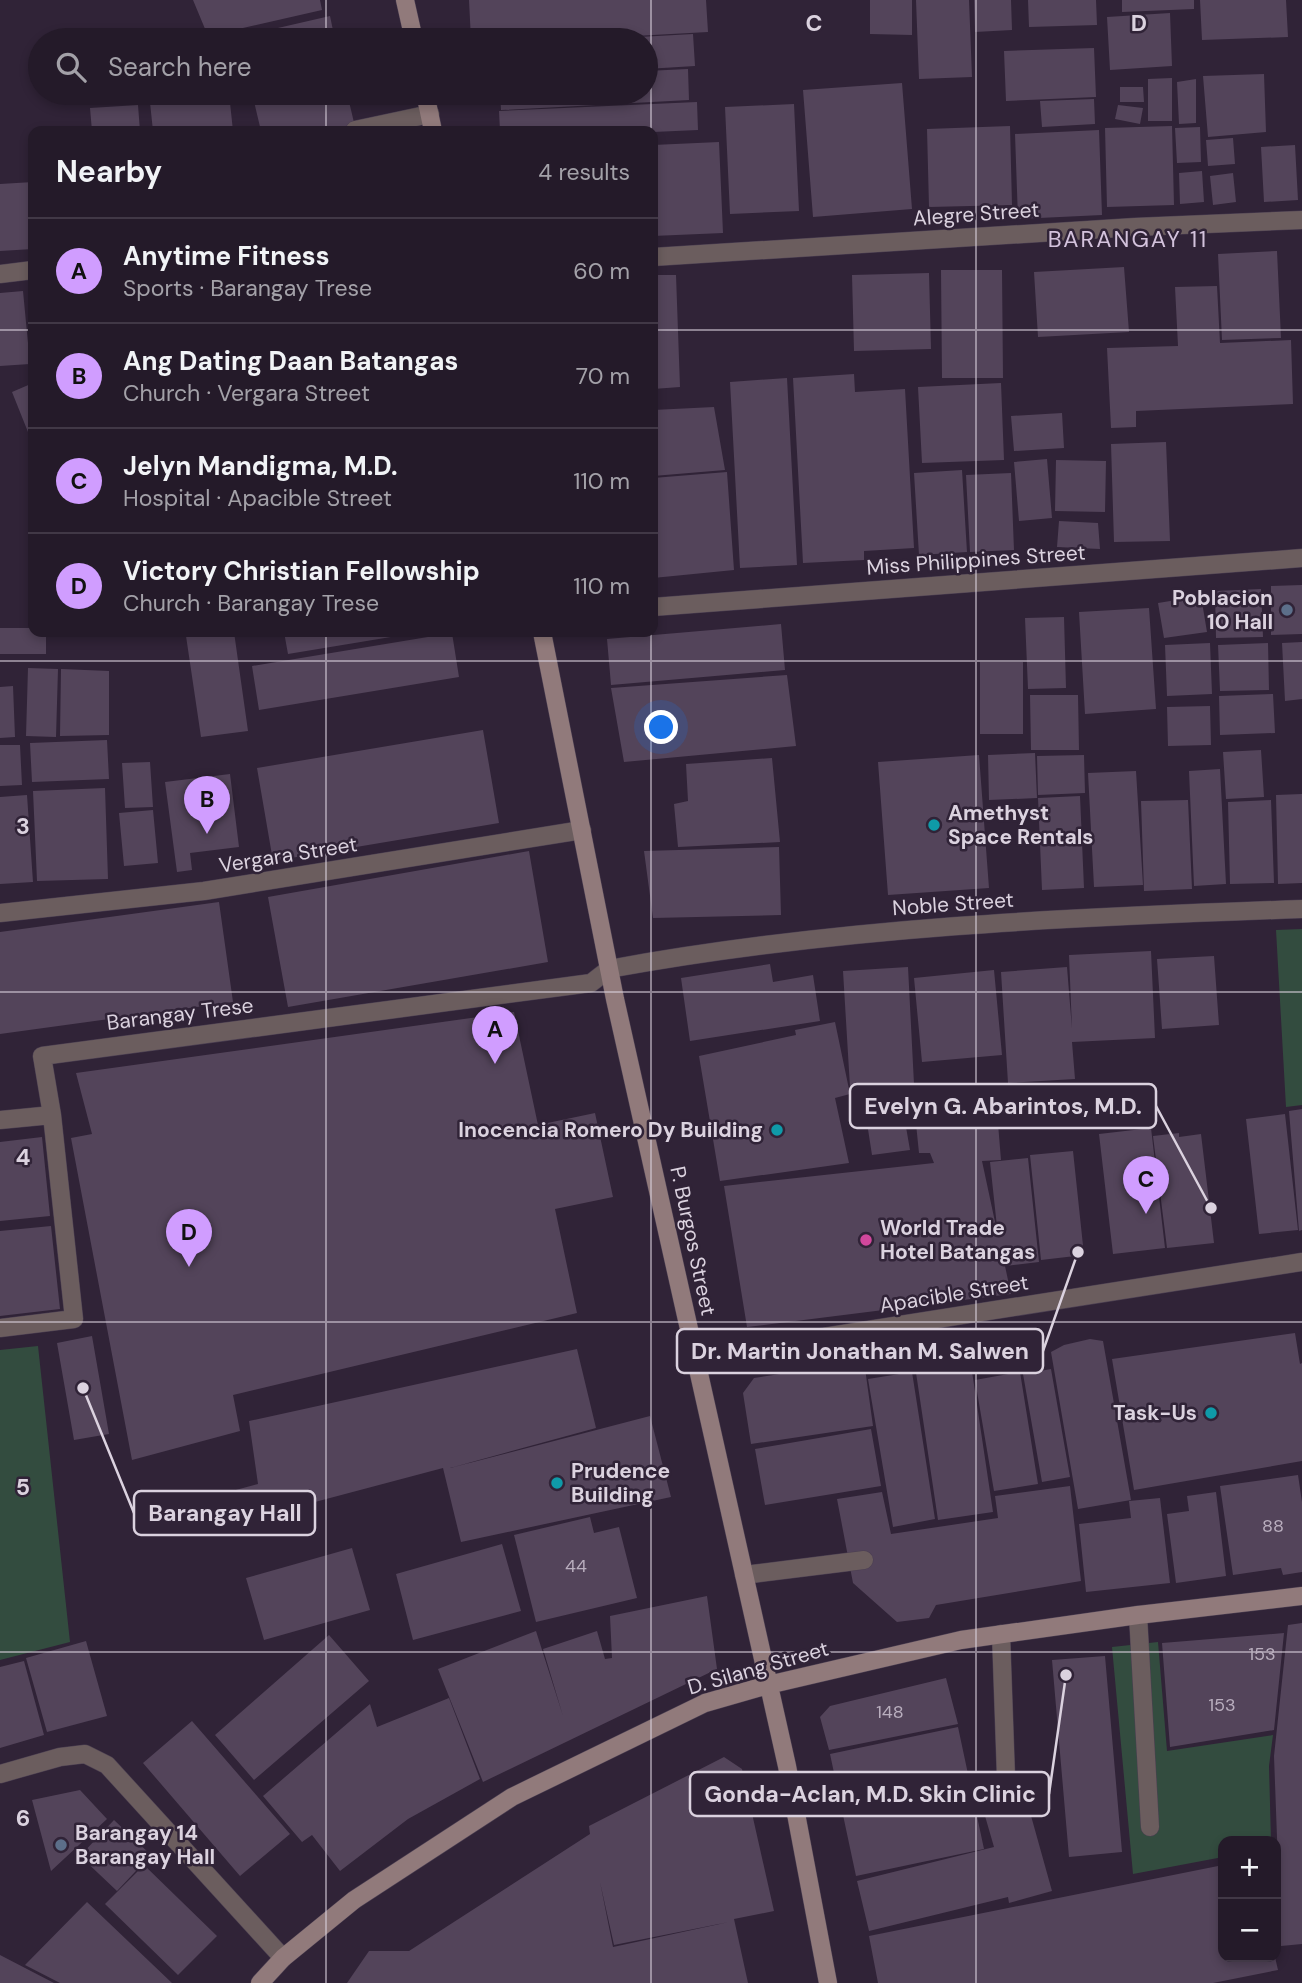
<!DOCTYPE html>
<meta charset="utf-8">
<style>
:root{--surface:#241a29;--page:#302735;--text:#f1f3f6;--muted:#a3a1a8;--line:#413846;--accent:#d09dff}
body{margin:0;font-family:"DM Sans",sans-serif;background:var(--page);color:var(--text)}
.controls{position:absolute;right:21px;bottom:21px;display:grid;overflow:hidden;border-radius:14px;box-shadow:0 4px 10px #0003}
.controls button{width:63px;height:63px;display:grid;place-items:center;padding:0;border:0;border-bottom:2px solid var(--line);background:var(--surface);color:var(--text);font:35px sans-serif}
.you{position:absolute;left:662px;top:728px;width:24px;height:24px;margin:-18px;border:5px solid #fff;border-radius:50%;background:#1a73e8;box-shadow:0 0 0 10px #1a73e833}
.badge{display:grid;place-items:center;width:46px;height:46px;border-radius:50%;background:var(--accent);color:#111;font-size:23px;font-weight:700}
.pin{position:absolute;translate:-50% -58px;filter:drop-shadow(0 2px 4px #0008)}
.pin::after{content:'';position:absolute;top:37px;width:24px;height:21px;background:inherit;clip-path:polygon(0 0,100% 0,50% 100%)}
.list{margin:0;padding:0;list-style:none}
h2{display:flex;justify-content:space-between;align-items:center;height:91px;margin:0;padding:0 28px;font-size:30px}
h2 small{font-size:23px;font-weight:400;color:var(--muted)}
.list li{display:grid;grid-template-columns:46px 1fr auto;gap:21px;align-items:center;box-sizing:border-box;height:105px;padding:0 28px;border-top:2px solid var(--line)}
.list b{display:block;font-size:26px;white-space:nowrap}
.list p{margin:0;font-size:23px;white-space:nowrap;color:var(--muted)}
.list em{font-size:23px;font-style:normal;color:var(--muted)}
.icon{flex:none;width:38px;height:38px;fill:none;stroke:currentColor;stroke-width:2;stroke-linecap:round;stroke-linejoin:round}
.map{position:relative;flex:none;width:1302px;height:1983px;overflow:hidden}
.search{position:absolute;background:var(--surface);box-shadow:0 4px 10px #0003;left:28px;top:28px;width:630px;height:77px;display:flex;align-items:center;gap:18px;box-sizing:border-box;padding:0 24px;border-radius:38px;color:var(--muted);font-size:26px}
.panel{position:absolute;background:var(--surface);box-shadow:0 4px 10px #0003;left:28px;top:126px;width:630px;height:511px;border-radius:14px}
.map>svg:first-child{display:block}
.green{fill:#334c3f}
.building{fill:#53445a;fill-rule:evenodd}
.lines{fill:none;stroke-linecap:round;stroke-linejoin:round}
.service-casing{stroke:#4b3f52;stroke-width:19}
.minor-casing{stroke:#4b3f52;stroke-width:19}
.tertiary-casing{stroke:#4b3f52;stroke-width:19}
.secondary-casing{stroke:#4b3f52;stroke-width:19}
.service{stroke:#6b5d5e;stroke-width:18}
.minor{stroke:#6b5d5e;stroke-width:18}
.tertiary{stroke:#6b5d5e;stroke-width:18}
.secondary{stroke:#917a7b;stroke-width:18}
.grid{fill:none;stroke:#dbd2df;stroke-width:2;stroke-opacity:0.55}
.service-dot{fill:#5c6f8a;stroke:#302337;stroke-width:2.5}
.culture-dot{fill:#0f9aa8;stroke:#302337;stroke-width:2.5}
.hotel-dot{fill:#d1479c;stroke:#302337;stroke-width:2.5}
.labels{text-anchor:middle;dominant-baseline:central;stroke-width:5;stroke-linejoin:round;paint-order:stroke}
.number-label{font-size:18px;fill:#b9aebe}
.street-label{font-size:21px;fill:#dbd2df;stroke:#302337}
.poi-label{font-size:21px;font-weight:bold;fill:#dbd2df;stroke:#302337;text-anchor:start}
.neighbourhood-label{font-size:23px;letter-spacing:2px;fill:#d3c2dc;stroke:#302337}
.grid-label{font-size:23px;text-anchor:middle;font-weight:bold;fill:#dbd2df;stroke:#302337;stroke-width:5;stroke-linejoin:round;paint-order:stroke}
.leader{fill:none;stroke:#dbd2df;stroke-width:2.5}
.callout-dot{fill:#dbd2df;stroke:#302337;stroke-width:2.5}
.callout{fill:#302337;stroke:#dbd2df;stroke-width:2.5}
.callout-label{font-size:23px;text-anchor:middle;font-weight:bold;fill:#dbd2df}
</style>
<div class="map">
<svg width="1302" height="1983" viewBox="0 0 1302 1983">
<rect width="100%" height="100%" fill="#302337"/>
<path class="green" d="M1302 929V1105L1286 1107 1276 930Z
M38 1346 70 1642 0 1660V1350Z
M1158 1642 1167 1751 1273 1735 1269 1766 1271 1841H1223V1857L1133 1874 1112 1647Z"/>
<path class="building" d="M193 0H320L322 10 208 36Z
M469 0H706L708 32 561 40H471Z
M870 0H912V35L870 34Z
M916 0H969L972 77 919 79Z
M974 0H1011L1012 30 975 32Z
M1028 0H1096L1097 25 1029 27Z
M1122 0H1194V9L1122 12Z
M1200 0H1286L1288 37 1202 40Z
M1170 13 1172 66 1110 70 1107 17Z
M330 16 335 40H240L239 37Z
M693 34 695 66 646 69V40H621V38Z
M1094 48 1096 97 1006 101 1004 51Z
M688 69 689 100 501 110 500 93H646V71Z
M1264 74 1266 132 1208 137 1203 76Z
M1172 78V121H1148V79Z
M1196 79V123L1179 124 1177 82Z
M902 83 912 209 813 217 803 90Z
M1120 87H1143L1144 102H1120Z
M149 93H229L233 131H153Z
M252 93H347L356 131H261Z
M1094 99 1095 124 1042 127 1040 101Z
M697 102 698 130 653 132 500 131 499 111Z
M794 104 799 211 730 214 725 107Z
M138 105 140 131H92L90 108Z
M1118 105 1143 108 1140 124 1115 119Z
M1010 126 1012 205 929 207 927 129Z
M1172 126 1174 205 1107 207 1105 128Z
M1200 127 1201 162 1177 163 1175 128Z
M1099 130 1102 215 1018 219 1015 134Z
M1233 138 1235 164 1208 166 1206 140Z
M719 142 723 233 653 236V145Z
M1295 145 1298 200 1264 202 1261 147Z
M1202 171 1204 202 1180 204 1179 173Z
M1233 173 1236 202 1213 205 1210 176Z
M33 182V249L0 251V184Z
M1277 251 1281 338 1222 340 1218 254Z
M1124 267 1129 332 1038 337 1034 272Z
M941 270H1002L1003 378H942Z
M929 273 931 349 854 351 852 275Z
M653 275H676L680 387 653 389Z
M1217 286 1220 343 1291 340 1293 404 1136 411V427L1111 428 1107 348 1178 346 1175 287Z
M23 291 30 364 0 366V293Z
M854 374 855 392 905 389 914 548 864 551V560L803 563 793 378Z
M787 378 797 565 740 568 730 382Z
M33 383V435L30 437 12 392Z
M1001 383 1004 460 922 463 918 387Z
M714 407 725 470 653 476V410Z
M1062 413 1064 448 1014 451 1011 416Z
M1166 442 1170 541 1114 542 1111 444Z
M1047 459 1052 518 1019 521 1014 462Z
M1056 460 1106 461 1105 512 1055 511Z
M962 470 967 552 919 555 914 473Z
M727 472 734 570 653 578V478Z
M1011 473 1014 550 970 552 966 475Z
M1059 521 1098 523 1100 549 1057 547Z
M1302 585V634L1271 635V586Z
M1261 589 1263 637 1216 638 1215 591Z
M1201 596 1207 632 1164 638 1158 603Z
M1149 608 1156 709 1085 714 1079 612Z
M1064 617 1066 688 1028 689 1025 618Z
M781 624 785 670 611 685 607 639Z
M0 628H33V632H46V654H0Z
M215 632H234L248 731 201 737 186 636Z
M284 632H415V633L288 654Z
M452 633 459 677 259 710 252 666Z
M1302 642V699L1285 701 1282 643Z
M1210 643 1212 694 1167 696 1165 645Z
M1268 643 1269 690 1220 691 1218 645Z
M980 662H1023V734H980Z
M28 668 58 669 56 737 26 736Z
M61 669 109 671V735L60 736Z
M787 675 796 746 624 762 611 688Z
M13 686 15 737 0 738V687Z
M1273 694 1275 733 1220 735 1219 696Z
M1030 695H1078L1079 750H1031Z
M1210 706 1211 745 1168 746 1167 707Z
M483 730 499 823 273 861 257 768Z
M107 740 109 779 32 782 30 743Z
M0 745H20L22 785 0 786Z
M1261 750 1264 797 1226 799 1223 752Z
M1035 753 1037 798 989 800 988 755Z
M979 755 989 888 888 895 878 762Z
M1084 755 1085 793 1038 795 1037 756Z
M772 758 780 842 678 847 674 804 688 801 686 764Z
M150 762 153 807 125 808 122 763Z
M1220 769 1226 884 1194 886 1189 771Z
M1136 771 1143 885 1094 887 1088 773Z
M230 774 239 847 190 853 192 870 177 872 165 782Z
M105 788 108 879 37 881 33 791Z
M1302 794V883L1278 884 1276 795Z
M27 795 33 882 0 884V797Z
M1080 796 1084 888 1042 890 1038 798Z
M1188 800 1192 889 1144 891 1141 801Z
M1271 800 1274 883 1230 884 1228 802Z
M153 810 158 863 124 866 119 813Z
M779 847 781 915 653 918 644 851Z
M529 851 548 962 288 1007 268 897Z
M219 902 233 1002 0 1034V932Z
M1151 951 1155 1038 1072 1042 1075 1079 1008 1083 1001 972 1067 967 1072 1029 1069 955Z
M1214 956 1219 1025 1162 1029 1157 959Z
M770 964 773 982 813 975 820 1021 690 1041 681 978Z
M908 967 914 1084 850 1087 843 971Z
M994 970 1002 1055 922 1062 914 978Z
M514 1012 538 1125 595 1113 613 1197 555 1209 577 1313 233 1395 240 1431 132 1460 71 1138 92 1134 76 1073Z
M835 1022 850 1094 835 1098 849 1163 720 1181 699 1056 796 1035 795 1030Z
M912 1085 995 1087 1001 1160 982 1161 998 1236 990 1162 1028 1158 1039 1262 1005 1266 1011 1294 747 1327 724 1186 934 1163 930 1153H919Z
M902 1104 910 1150 872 1155 865 1110Z
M1302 1109V1230L1299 1231 1289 1111Z
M1285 1114 1298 1230 1259 1234 1246 1119Z
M1151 1128 1165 1248 1113 1254 1099 1134Z
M1179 1133V1137L1201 1134 1214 1243 1167 1248 1153 1136Z
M42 1137 50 1216 0 1221V1142Z
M1073 1151 1084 1255 1041 1260 1030 1155Z
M51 1226 60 1309 0 1316V1231Z
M1295 1333 1300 1364 1302 1363V1461L1134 1490 1112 1359Z
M92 1336 109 1434 74 1440 57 1343Z
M1090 1339 1103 1341 1131 1500 1078 1509 1051 1352 1064 1345Z
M577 1349 596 1428 450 1468 650 1416 671 1497 461 1542 443 1468 266 1515 208 1534 199 1500 258 1484 249 1421Z
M970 1358 993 1512 938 1520 915 1366Z
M864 1361 873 1426 751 1444 743 1393 754 1378Z
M1051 1369 1070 1477 1042 1482 1023 1374Z
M912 1372 935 1519 893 1527 868 1379Z
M1020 1372 1038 1484 994 1491 975 1380Z
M871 1429 881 1486 765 1505 755 1449Z
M1298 1475 1302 1502V1572L1283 1575 1281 1568 1233 1575 1220 1486Z
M1070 1486 1081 1581 936 1605 929 1618 897 1622 853 1583 837 1499 882 1492 891 1534 998 1518 995 1496Z
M1216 1492 1226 1576 1176 1583 1167 1514 1189 1511 1187 1496Z
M1160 1498 1170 1583 1086 1592 1079 1524 1131 1518 1129 1501Z
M590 1517 594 1533 619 1527 637 1598 536 1622 514 1535Z
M502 1544 521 1611 413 1640 396 1574Z
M352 1548 370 1610 264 1640 246 1578Z
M707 1596 717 1669 483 1782 438 1669 536 1631 563 1716 543 1649 597 1631 605 1659 612 1658 610 1616Z
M1302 1623V1944L1281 1946 1274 1756 1288 1625Z
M1284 1633 1274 1730 1170 1747 1162 1643Z
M329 1635 369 1681 254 1780 215 1735Z
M86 1641 107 1716 47 1732 26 1658Z
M1105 1656 1122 1852 1069 1857 1052 1660Z
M24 1661 44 1735 0 1748V1667Z
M946 1678 958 1724 829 1750 820 1717 830 1706Z
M449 1698 480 1779 408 1819 340 1871 312 1835 302 1842 263 1796 370 1704 377 1727Z
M192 1721 290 1834 240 1876 143 1763Z
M958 1727 984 1849 856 1876 830 1754Z
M724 1757 742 1769 774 1911 734 1919 748 1983H347L369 1951H409L590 1834 589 1826ZM600 1882 614 1945 729 1922 613 1947Z
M80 1790 107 1819 51 1871 32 1800Z
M1028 1805 1052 1891 1009 1903 1008 1897 869 1931 857 1881 994 1847 985 1816Z
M114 1820 151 1855 117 1891 80 1856Z
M144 1865 217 1936 178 1975 105 1904Z
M1223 1865V1957H1275L1278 1970 1213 1983H878L869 1936Z
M87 1902 172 1983H60L25 1965Z
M0 1955 54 1983H0Z"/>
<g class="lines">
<g class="service-casing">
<path id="service" d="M744 1575 864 1560
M1138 1615 1150 1827
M1001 1634 1006 1777"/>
</g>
<g class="minor-casing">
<path id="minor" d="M355 130 430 114
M653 257 1135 227 1302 220
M0 274 33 270
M653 607 1302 558
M0 913 204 891 582 830
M0 1120 52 1115
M0 1328 74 1319 52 1115 42 1056 591 983 609 969
M695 1357 1302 1262
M0 1774 60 1757 85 1754 107 1765 283 1958"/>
</g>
<g class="tertiary-casing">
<path id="tertiary" d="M609 969C837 927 1070 917 1302 909"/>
</g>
<g class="secondary-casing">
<path id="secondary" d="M405 0 414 40
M425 93 433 131
M542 632 615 999 787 1766 828 1983
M260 1983 283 1958 354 1900 512 1797 705 1703 768 1685 961 1640 1138 1615 1302 1596"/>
</g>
<use href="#service" class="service"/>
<use href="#minor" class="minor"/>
<use href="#tertiary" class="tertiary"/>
<use href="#secondary" class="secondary"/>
</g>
<path class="grid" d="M326 0V40M651 0V131M976 0V1983M326 93V131M0 330H33M653 330H1302M326 632V1983M651 632V1983M0 661H1302M0 992H1302M0 1322H1302M0 1652H1302"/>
<g class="service-dot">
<circle cx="1287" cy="610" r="7"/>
<circle cx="61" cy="1845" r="7"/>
</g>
<g class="culture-dot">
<circle cx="934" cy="825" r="7"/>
<circle cx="777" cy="1130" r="7"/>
<circle cx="1211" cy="1413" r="7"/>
<circle cx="557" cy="1483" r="7"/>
</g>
<circle class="hotel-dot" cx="866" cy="1240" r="7"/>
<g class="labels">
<g class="number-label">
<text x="1273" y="1526">88</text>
<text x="576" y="1566">44</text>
<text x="1262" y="1654">153</text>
<text x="1222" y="1705">153</text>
<text x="890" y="1712">148</text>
</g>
<g class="street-label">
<text transform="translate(976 214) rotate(-4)">Alegre Street</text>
<text transform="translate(976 560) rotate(-4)">Miss Philippines Street</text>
<text transform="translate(288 855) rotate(-9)">Vergara Street</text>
<text transform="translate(953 904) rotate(-4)">Noble Street</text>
<text transform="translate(180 1014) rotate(-7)">Barangay Trese</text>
<text transform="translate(693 1241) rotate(78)">P. Burgos Street</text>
<text transform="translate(954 1294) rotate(-9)">Apacible Street</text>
<text transform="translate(758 1668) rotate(-16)">D. Silang Street</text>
</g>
<g class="poi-label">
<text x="1273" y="598" text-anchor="end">Poblacion<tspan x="1273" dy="24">10 Hall</tspan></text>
<text x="948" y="813">Amethyst<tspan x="948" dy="24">Space Rentals</tspan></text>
<text x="763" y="1130" text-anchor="end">Inocencia Romero Dy Building</text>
<text x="880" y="1228">World Trade<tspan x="880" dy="24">Hotel Batangas</tspan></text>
<text x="1197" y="1413" text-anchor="end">Task-Us</text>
<text x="571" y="1471">Prudence<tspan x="571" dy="24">Building</tspan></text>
<text x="75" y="1833">Barangay 14<tspan x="75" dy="24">Barangay Hall</tspan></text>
</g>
<g class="neighbourhood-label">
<text x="1128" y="239">BARANGAY 11</text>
</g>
</g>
<g class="grid-label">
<text x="814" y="31">C</text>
<text x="1139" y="31">D</text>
<text x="23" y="834">3</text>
<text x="23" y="1165">4</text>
<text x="23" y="1495">5</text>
<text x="23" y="1826">6</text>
</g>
<path class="leader" d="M1211 1208L1156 1106M1078 1252L1043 1351M83 1388L134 1513M1066 1675L1049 1794"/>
<g class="callout-dot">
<circle cx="1211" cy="1208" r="7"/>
<circle cx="1078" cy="1252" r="7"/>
<circle cx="83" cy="1388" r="7"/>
<circle cx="1066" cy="1675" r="7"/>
</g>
<g class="callout">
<rect x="850" y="1084" width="306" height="44" rx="7"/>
<rect x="677" y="1329" width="366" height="44" rx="7"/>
<rect x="134" y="1491" width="181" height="44" rx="7"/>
<rect x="690" y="1772" width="359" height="44" rx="7"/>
</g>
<g class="callout-label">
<text x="1003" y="1114">Evelyn G. Abarintos, M.D.</text>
<text x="860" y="1359">Dr. Martin Jonathan M. Salwen</text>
<text x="225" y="1521">Barangay Hall</text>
<text x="870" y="1802">Gonda-Aclan, M.D. Skin Clinic</text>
</g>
</svg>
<div class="controls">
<button>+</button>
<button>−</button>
</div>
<div class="you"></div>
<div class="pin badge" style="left:495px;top:1064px">A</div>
<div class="pin badge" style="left:207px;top:834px">B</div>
<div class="pin badge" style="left:1146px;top:1214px">C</div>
<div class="pin badge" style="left:189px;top:1267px">D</div>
<div class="search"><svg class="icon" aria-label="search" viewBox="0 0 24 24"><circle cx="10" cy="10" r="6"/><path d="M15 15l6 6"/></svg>Search here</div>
<section class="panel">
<h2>Nearby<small>4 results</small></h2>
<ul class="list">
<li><span class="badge">A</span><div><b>Anytime Fitness</b><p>Sports · Barangay Trese</p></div><em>60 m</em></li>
<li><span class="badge">B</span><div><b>Ang Dating Daan Batangas</b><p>Church · Vergara Street</p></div><em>70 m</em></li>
<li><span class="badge">C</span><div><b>Jelyn Mandigma, M.D.</b><p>Hospital · Apacible Street</p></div><em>110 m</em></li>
<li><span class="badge">D</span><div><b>Victory Christian Fellowship</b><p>Church · Barangay Trese</p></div><em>110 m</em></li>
</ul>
</section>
</div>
